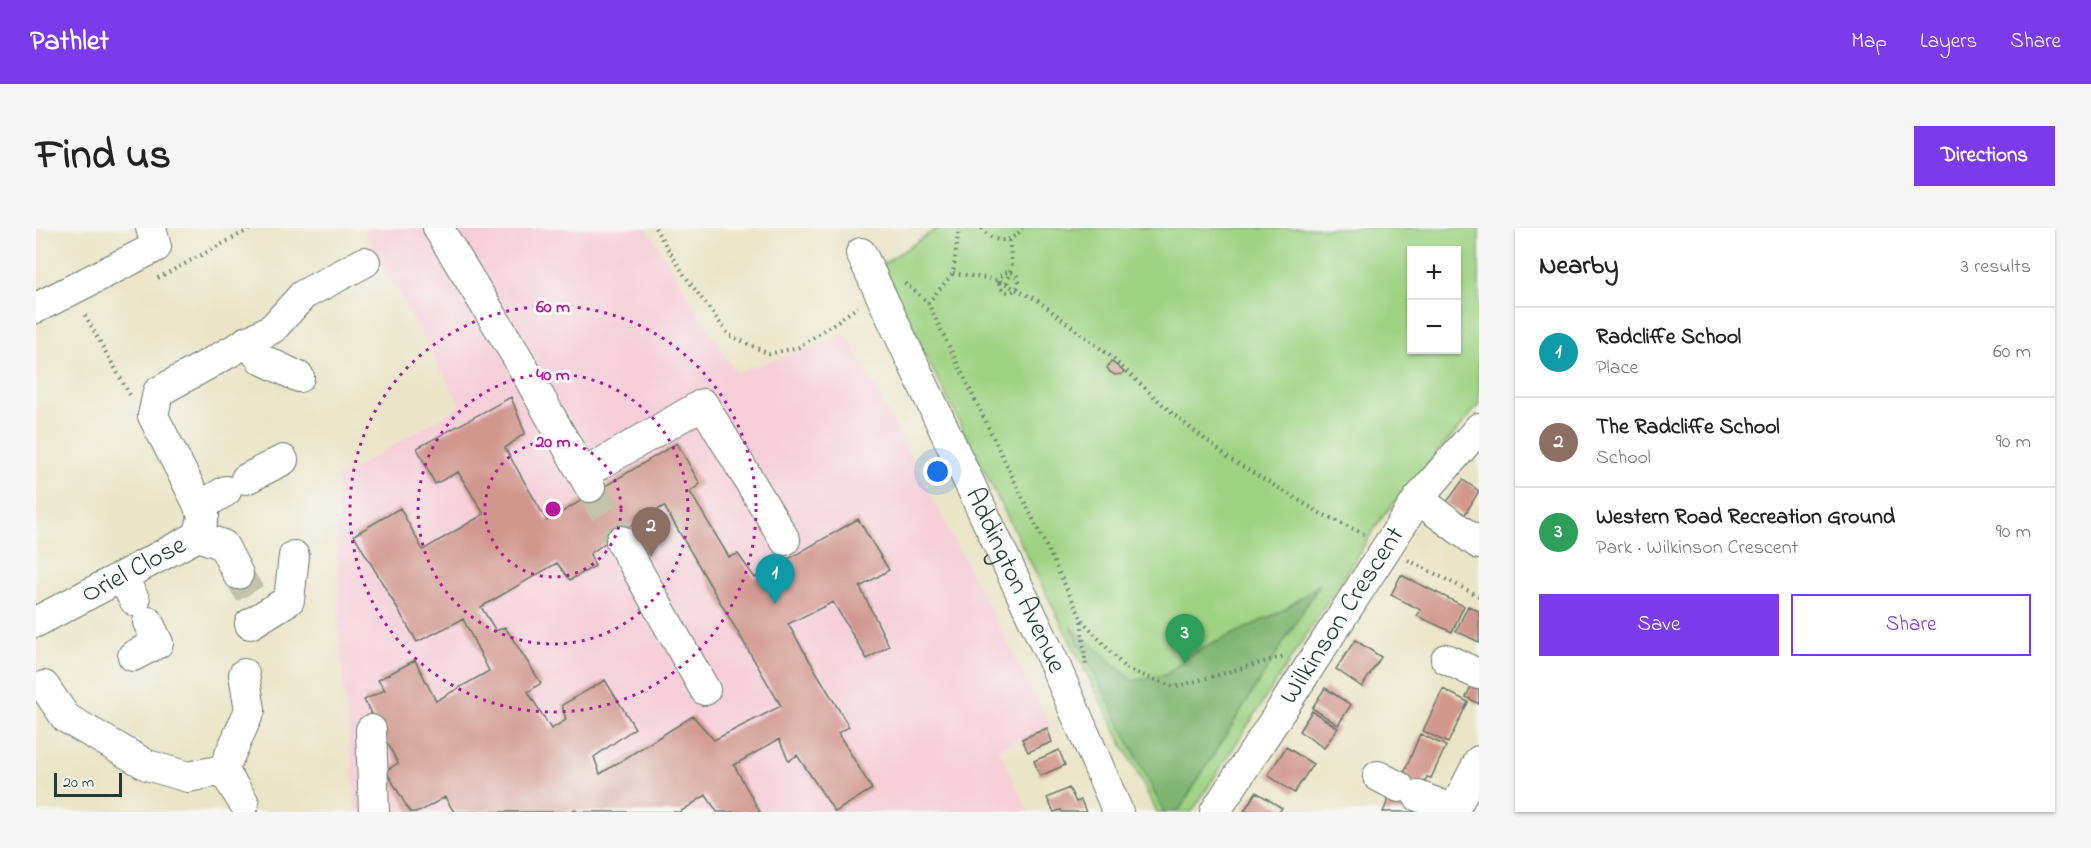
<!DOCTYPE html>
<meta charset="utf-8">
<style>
:root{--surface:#fff;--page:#f6f6f6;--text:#222;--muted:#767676;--line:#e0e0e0;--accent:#7c3aed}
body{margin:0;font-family:"Indie Flower",sans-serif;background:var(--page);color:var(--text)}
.controls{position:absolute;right:18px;top:18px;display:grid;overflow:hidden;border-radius:0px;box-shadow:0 2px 4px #0004}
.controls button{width:54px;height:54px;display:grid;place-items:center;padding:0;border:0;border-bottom:2px solid var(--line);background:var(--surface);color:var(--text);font:30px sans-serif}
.scale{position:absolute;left:18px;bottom:15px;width:68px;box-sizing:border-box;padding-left:6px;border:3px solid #1f3d34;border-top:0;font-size:16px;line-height:21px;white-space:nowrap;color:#1f3d34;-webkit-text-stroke:4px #f6f6f2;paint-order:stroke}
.you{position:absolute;left:902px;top:244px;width:21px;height:21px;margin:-15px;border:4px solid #fff;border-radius:50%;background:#1a73e8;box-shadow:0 0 0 9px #1a73e833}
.badge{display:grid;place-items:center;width:39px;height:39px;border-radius:50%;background:var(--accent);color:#fff;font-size:20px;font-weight:700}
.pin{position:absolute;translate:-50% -50px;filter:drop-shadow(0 2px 3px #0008)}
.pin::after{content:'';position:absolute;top:32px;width:21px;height:18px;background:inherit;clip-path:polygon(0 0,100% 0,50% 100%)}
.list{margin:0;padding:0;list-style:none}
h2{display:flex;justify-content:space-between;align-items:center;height:78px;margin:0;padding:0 24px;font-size:26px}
h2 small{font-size:20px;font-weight:400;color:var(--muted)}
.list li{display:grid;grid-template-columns:39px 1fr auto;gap:18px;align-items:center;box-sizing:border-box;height:90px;padding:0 24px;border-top:2px solid var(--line)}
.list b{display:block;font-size:22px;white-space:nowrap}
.list p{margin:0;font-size:20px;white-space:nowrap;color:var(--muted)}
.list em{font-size:20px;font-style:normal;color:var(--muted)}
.actions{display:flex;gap:12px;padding:18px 24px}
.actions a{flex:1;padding:14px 0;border:2px solid var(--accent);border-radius:0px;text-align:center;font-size:21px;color:var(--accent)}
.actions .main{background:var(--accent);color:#fff}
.map{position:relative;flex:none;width:1443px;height:584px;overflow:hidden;border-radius:0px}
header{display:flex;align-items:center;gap:36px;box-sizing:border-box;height:84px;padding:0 30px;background:var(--accent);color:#fff}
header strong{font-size:28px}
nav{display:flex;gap:33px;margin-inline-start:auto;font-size:21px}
.intro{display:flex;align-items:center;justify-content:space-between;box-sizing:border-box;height:144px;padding:0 36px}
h1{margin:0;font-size:42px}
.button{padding:15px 27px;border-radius:0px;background:var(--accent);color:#fff;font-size:21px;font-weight:700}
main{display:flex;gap:36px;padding:0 36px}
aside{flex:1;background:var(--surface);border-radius:0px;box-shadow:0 2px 4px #0004}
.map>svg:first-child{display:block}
.built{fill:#f6cfd9}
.green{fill:#9fd383;stroke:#5f885c;stroke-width:1.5;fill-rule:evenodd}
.forest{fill:#7fb571;stroke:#4f7952;stroke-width:1.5}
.building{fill:#d1978f;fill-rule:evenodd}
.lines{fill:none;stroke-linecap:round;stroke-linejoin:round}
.minor-tunnel{stroke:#c2c3aa;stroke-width:30;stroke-dasharray:30 15;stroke-linecap:butt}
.minor-casing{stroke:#667868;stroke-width:32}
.path{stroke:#667868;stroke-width:4;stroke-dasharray:1.5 4.5;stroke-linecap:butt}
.minor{stroke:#fff;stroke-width:30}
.ring{fill:none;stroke:#b5179e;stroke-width:3;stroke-dasharray:3 6}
.labels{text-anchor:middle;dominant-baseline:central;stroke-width:6;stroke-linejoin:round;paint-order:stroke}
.street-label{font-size:27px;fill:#1f3d34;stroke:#f6f6f2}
.centre{fill:#b5179e;stroke:#f6f6f2;stroke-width:3}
.ring-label{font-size:18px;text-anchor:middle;font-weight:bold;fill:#b5179e;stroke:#f6f6f2;stroke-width:6;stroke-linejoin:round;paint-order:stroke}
</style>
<header>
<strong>Pathlet</strong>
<nav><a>Map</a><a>Layers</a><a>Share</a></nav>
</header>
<div class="intro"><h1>Find us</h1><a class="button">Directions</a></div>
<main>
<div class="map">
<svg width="1443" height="584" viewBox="0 0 1443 584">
<rect width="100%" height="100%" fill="#f6f6f2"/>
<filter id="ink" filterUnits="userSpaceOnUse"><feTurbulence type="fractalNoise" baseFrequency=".0167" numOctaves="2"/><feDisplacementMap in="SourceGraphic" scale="12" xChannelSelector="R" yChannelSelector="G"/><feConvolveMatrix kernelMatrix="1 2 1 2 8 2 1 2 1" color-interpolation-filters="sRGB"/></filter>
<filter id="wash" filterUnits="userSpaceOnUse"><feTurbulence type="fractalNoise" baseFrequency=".008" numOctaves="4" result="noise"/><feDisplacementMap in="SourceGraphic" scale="24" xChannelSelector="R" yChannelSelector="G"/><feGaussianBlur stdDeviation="1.35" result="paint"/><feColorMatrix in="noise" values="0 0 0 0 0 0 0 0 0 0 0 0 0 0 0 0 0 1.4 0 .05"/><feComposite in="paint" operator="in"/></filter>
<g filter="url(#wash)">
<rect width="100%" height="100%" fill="#ebe5c8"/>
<path class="built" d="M330 0H611L700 145 811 106 1014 497 962 521 993 584H320L303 408 301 250 425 178 328 3Z"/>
<path class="green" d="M902 0H1443V177L1347 288 1156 584H1121L867 83 835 44ZM1376 22H1420V122H1376Z"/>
<path class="forest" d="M1284 356 1142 584H1128L1035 399 1097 453 1131 446 1153 427 1246 383Z"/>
<g id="blocks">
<path class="building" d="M1075 133 1088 144 1086 146 1079 147 1074 144 1071 140Z
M475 169 489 205 469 220 511 293 641 215 664 256 654 264 693 329 702 326 719 350 822 291 853 342 824 359 853 418 831 431 797 374 752 396 813 499 802 505 836 561 799 584 761 527 753 533 743 511 698 537 724 584H681L670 567 644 584H541L539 581 534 584H418L409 569 383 584H374L350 543 362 535 328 472 349 462 342 452 379 432 400 473 453 443 427 391 381 414 318 307 364 280 387 322 448 286 422 244 399 256 381 220ZM628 278 745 478 678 512 657 488 564 546 558 529 599 500 569 452 526 477 530 492 515 501 492 464 505 455 469 399 460 403 445 379 521 335 534 352 559 338 554 326 584 304Z
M1427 252 1443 263 1428 288 1410 275Z
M1365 347 1428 378 1416 404 1381 388 1385 382 1355 367Z
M1432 378 1443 383V414L1420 403Z
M1319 412 1345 429 1326 459 1300 441Z
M1443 443V476L1430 469Z
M1289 460 1315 477 1302 497 1276 480Z
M1407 461 1432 474 1412 515 1387 503Z
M1276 483 1302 500 1288 520 1263 503Z
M1011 500 1016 514 992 524 986 511Z
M1384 506 1410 518 1395 550 1391 549 1376 580 1379 584H1347L1353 570 1357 572Z
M1250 519 1277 536 1258 565 1232 547Z
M1023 522 1029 537 1004 548 998 533Z
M1033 560 1040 574 1045 572 1050 584H1026L1025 582 1018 584 1011 570Z
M1220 564 1246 580 1243 584 1208 583Z"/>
</g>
</g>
<g filter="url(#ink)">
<use href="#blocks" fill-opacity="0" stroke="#667868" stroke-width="1.5"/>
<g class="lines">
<path class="minor-tunnel" d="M554 259 585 313
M202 346 214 366"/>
<g class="minor-casing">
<g id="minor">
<path d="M402 0 480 127 554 259"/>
<path id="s1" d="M825 25 1018 435 1082 584"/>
<path d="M0 80 120 19 115 0"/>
<path d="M211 113 225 131 263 149"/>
<path d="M547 246 667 176 749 312"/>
<path d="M210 251 247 232"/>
<path d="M1382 271 1443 316"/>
<path d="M163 279 190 263"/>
<path d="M162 308 187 317 202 346"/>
<path d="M585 313 669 462"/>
<path d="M86 349 99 373"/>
<path id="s2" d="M0 394 162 308 168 287 117 188 122 164 237 100 267 67 329 34"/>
<path d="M214 396 253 372 258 328"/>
<path d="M97 428 122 415 112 394"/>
<path d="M1410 431 1442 446"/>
<path d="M8 458 30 490 111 537 152 549 187 542"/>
<path d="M335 502 338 584"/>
<path d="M1342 548 1363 559"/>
<path d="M1382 568 1418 582"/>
<path d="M208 575 187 542 214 482 208 446"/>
<path id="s3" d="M1179 584 1382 271 1443 200"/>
<path d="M1417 584 1443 533"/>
</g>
</g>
<path class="path" d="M619 0 649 48 693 107 733 126 763 119 822 79
M946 0C956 16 976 16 986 0
M963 54a10 10 0 1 1 20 0a10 10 0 1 1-20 0Z
M917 45 962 52 1001 72 1073 127 1137 186 1194 231 1284 285 1328 306
M122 50 216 0
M869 55 892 75 1045 390 1050 440
M971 55 976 36 973 12
M892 75 917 45 923 0
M49 87 95 169
M1372 332 1443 368
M1046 392 1090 441 1139 459 1249 428"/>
<use href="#minor" class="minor"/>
</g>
</g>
<g class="ring">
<circle cx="517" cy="281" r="68"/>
<circle cx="517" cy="281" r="135"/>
<circle cx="517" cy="281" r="203"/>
</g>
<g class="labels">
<g class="street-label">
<text stroke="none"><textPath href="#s2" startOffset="111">Oriel Close</textPath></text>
<text stroke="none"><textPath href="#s1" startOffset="362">Addington Avenue</textPath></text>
<text stroke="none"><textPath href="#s3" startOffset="234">Wilkinson Crescent</textPath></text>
</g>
</g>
<circle cx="517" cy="281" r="9" class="centre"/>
<g class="ring-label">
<text x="517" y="84">60 m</text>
<text x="517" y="152">40 m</text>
<text x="517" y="219">20 m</text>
</g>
</svg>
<div class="controls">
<button>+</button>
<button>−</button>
</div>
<div class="scale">20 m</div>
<div class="you"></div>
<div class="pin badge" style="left:739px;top:376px;background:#0f9aa8">1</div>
<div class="pin badge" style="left:615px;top:329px;background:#8d6e63">2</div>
<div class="pin badge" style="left:1149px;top:436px;background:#2e9e5b">3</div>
</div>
<aside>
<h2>Nearby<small>3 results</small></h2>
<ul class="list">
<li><span class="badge" style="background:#0f9aa8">1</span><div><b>Radcliffe School</b><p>Place</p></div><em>60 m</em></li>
<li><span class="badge" style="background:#8d6e63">2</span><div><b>The Radcliffe School</b><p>School</p></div><em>90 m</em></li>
<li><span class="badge" style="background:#2e9e5b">3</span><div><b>Western Road Recreation Ground</b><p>Park · Wilkinson Crescent</p></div><em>90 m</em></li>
</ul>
<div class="actions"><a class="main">Save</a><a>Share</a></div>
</aside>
</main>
